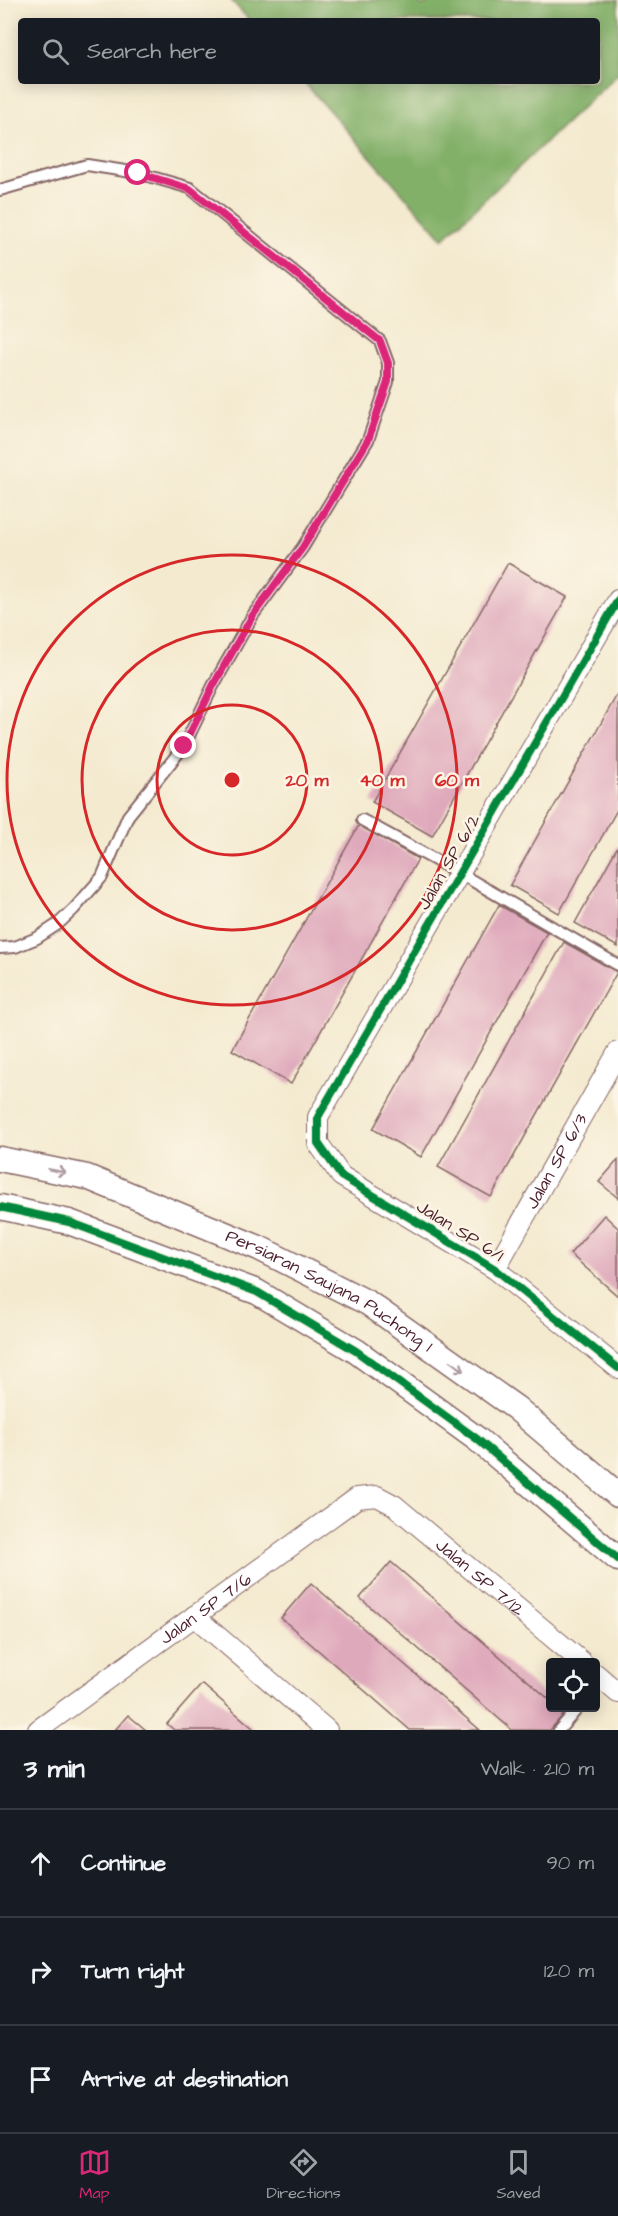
<!DOCTYPE html>
<meta charset="utf-8">
<style>
:root{--surface:#171b24;--page:#242831;--text:#f1f3f6;--muted:#9ea1a6;--line:#363941;--accent:#db2777}
body{margin:0;font-family:"Architects Daughter",sans-serif;background:var(--page);color:var(--text)}
.controls{position:absolute;right:18px;bottom:18px;display:grid;overflow:hidden;border-radius:6px;box-shadow:0 3px 15px #0003}
.controls button{width:54px;height:54px;display:grid;place-items:center;padding:0;border:0;border-bottom:2px solid var(--line);background:var(--surface);color:var(--text);font:30px sans-serif}
.stop{position:absolute;width:18px;height:18px;margin:-14px;border:4px solid #db2777;border-radius:50%;background:#fff}
.stop.end{background:#db2777;border-color:#fff;box-shadow:0 2px 6px #0008}
.list{margin:0;padding:0;list-style:none}
h2{display:flex;justify-content:space-between;align-items:center;height:78px;margin:0;padding:0 24px;font-size:26px}
h2 small{font-size:20px;font-weight:400;color:var(--muted)}
.list li{display:grid;grid-template-columns:39px 1fr auto;gap:18px;align-items:center;box-sizing:border-box;height:108px;padding:0 24px;border-top:2px solid var(--line)}
.list b{display:block;font-size:22px;white-space:nowrap}
.list em{font-size:20px;font-style:normal;color:var(--muted)}
.icon{flex:none;width:33px;height:33px;fill:none;stroke:currentColor;stroke-width:2;stroke-linecap:round;stroke-linejoin:round}
.map{position:relative;flex:none;width:618px;height:1730px;overflow:hidden}
.search{position:absolute;background:var(--surface);box-shadow:0 3px 15px #0003;left:18px;right:18px;top:18px;height:66px;display:flex;align-items:center;gap:15px;box-sizing:border-box;padding:0 21px;border-radius:6px;color:var(--muted);font-size:22px}
.sheet{height:402px;background:var(--surface)}
nav{display:flex;justify-content:space-around;align-items:center;box-sizing:border-box;height:84px;border-top:2px solid var(--line);background:var(--surface);font-size:16px;color:var(--muted)}
nav a{display:grid;justify-items:center;gap:3px}
nav .on{color:var(--accent)}
.map>svg:first-child{display:block}
.forest{fill:#83b069;stroke:#66684a;stroke-width:1.5}
.building{fill:#dfa9bc}
.lines{fill:none;stroke-linecap:round;stroke-linejoin:round}
.service-casing{stroke:#866665;stroke-width:14}
.minor-casing{stroke:#866665;stroke-width:22}
.tertiary-casing{stroke:#866665;stroke-width:27}
.service{stroke:#fff;stroke-width:10}
.minor{stroke:#fff;stroke-width:20}
.tertiary{stroke:#fff;stroke-width:24}
.cycleway-casing{stroke:#fcf5e5;stroke-width:11}
.cycleway{stroke:#00873e;stroke-width:8}
.oneway{stroke:#ae9aa0}
.route{stroke:#db2777;stroke-width:8}
.ring{fill:none;stroke:#d62828;stroke-width:3}
.labels{text-anchor:middle;dominant-baseline:central;stroke-width:5;stroke-linejoin:round;paint-order:stroke}
.street-label{font-size:18px;fill:#4a1f2b;stroke:#fcf5e5}
.centre{fill:#d62828;stroke:#fcf5e5;stroke-width:3}
.ring-label{font-size:18px;text-anchor:middle;font-weight:bold;fill:#d62828;stroke:#fcf5e5;stroke-width:5;stroke-linejoin:round;paint-order:stroke}
</style>
<div class="map">
<svg width="618" height="1730" viewBox="0 0 618 1730">
<rect width="100%" height="100%" fill="#fcf5e5"/>
<filter id="ink" filterUnits="userSpaceOnUse"><feTurbulence type="fractalNoise" baseFrequency=".0167" numOctaves="2"/><feDisplacementMap in="SourceGraphic" scale="12" xChannelSelector="R" yChannelSelector="G"/><feConvolveMatrix kernelMatrix="1 2 1 2 8 2 1 2 1" color-interpolation-filters="sRGB"/></filter>
<filter id="wash" filterUnits="userSpaceOnUse"><feTurbulence type="fractalNoise" baseFrequency=".008" numOctaves="4" result="noise"/><feDisplacementMap in="SourceGraphic" scale="24" xChannelSelector="R" yChannelSelector="G"/><feGaussianBlur stdDeviation="1.35" result="paint"/><feColorMatrix in="noise" values="0 0 0 0 0 0 0 0 0 0 0 0 0 0 0 0 0 1.4 0 .05"/><feComposite in="paint" operator="in"/></filter>
<g filter="url(#wash)">
<rect width="100%" height="100%" fill="#f4ead0"/>
<path class="forest" d="M231 0H415L423 6 432 0H618V74L443 239 303 81H597V21H250Z"/>
<g id="blocks">
<path class="building" d="M508 563 567 597 432 836 372 802Z
M618 693V808L559 913 510 885Z
M359 825 418 859 291 1084 232 1050Z
M618 846V947L575 923Z
M499 905 547 932 421 1157 373 1129Z
M564 942 617 972 491 1197 438 1167Z
M618 1160V1198L599 1182Z
M604 1215 618 1228V1296L570 1254Z
M391 1562 550 1700V1708H559L565 1713 550 1730H512L360 1598Z
M311 1583 480 1730H410L281 1618Z
M202 1684 255 1730H174L167 1724Z
M128 1715 146 1730H115Z"/>
</g>
</g>
<g filter="url(#ink)">
<use href="#blocks" fill-opacity="0" stroke="#866665" stroke-width="1.5"/>
<g class="lines">
<g class="service-casing">
<path id="service" d="M0 190 87 165 138 173 190 188 380 341 388 363V382L368 440 303 547 253 615 213 686 184 746 128 816 102 877 74 909 58 924 37 938 15 947 0 948
M362 820 459 873 618 965
M559 1730 578 1708"/>
</g>
<g class="minor-casing">
<g id="minor">
<path d="M618 600 318 1117V1143L341 1176 495 1269 618 1368"/>
<path id="s1" d="M495 1269 618 1052"/>
<path d="M194 1616 327 1730"/>
<path d="M596 1674 618 1693"/>
<path id="s2" d="M38 1730 357 1498 377 1496 394 1505 582 1662"/>
</g>
</g>
<g class="tertiary-casing">
<g id="tertiary">
<path id="s3" d="M0 1159 87 1177 259 1248 368 1303 516 1408 618 1495"/>
<path d="M0 1207 69 1222 257 1292 356 1351 477 1439 618 1559"/>
</g>
</g>
<use href="#service" class="service"/>
<use href="#minor" class="minor"/>
<use href="#tertiary" class="tertiary"/>
<g class="cycleway-casing">
<path id="cycleway" d="M618 600 318 1117V1143L341 1176 495 1269 618 1368
M0 1207 69 1222 257 1292 356 1351 477 1439 618 1559"/>
</g>
<use href="#cycleway" class="cycleway"/>
</g>
<defs><path id="oneway-shaft" d="M-6 0H5M1.5-3L5.5 0L1.5 3" fill="none" stroke-width="1.6" stroke-linecap="round" stroke-linejoin="round" transform="scale(1.5)"/></defs>
<g class="oneway">
<use href="#oneway-shaft" transform="translate(57 1171) rotate(11)"/>
<use href="#oneway-shaft" transform="translate(457 1366) rotate(35)"/>
</g>
</g>
<g class="lines" filter="url(#ink)">
<path class="route" d="M138 173 190 189 380 341 388 363V382L368 440 303 547 253 615 213 686 184 746"/>
</g>
<g class="ring">
<circle cx="232" cy="780" r="75"/>
<circle cx="232" cy="780" r="150"/>
<circle cx="232" cy="780" r="225"/>
</g>
<g class="labels">
<g class="street-label">
<text transform="translate(449 862) rotate(-60)">Jalan SP 6/2</text>
<text stroke="none"><textPath href="#s1" startOffset="124">Jalan SP 6/3</textPath></text>
<text transform="translate(460 1231) rotate(32)">Jalan SP 6/1</text>
<text stroke="none"><textPath href="#s3" startOffset="357">Persiaran Saujana Puchong 1</textPath></text>
<text stroke="none"><textPath href="#s2" startOffset="546">Jalan SP 7/12</textPath></text>
<text stroke="none"><textPath href="#s2" startOffset="207">Jalan SP 7/6</textPath></text>
</g>
</g>
<circle cx="232" cy="780" r="9" class="centre"/>
<g class="ring-label">
<text x="307" y="786">20 m</text>
<text x="382" y="786">40 m</text>
<text x="457" y="786">60 m</text>
</g>
</svg>
<div class="controls">
<button><svg class="icon" aria-label="locate" viewBox="0 0 24 24"><circle cx="12" cy="12" r="6"/><path d="M12 2v4M12 18v4M2 12h4M18 12h4"/></svg></button>
</div>
<div class="stop" style="left:138px;top:173px"></div>
<div class="stop end" style="left:184px;top:746px"></div>
<div class="search"><svg class="icon" aria-label="search" viewBox="0 0 24 24"><circle cx="10" cy="10" r="6"/><path d="M15 15l6 6"/></svg>Search here</div>
</div>
<section class="sheet">
<h2>3 min<small>Walk · 210 m</small></h2>
<ul class="list">
<li><svg class="icon" aria-label="ahead" viewBox="0 0 24 24"><path d="M12 20V5M6 11l6-6 6 6"/></svg><div><b>Continue</b></div><em>90 m</em></li>
<li><svg class="icon" aria-label="right" viewBox="0 0 24 24"><path d="M7 20v-9h11M14 6l5 5-5 5"/></svg><div><b>Turn right</b></div><em>120 m</em></li>
<li><svg class="icon" aria-label="arrive" viewBox="0 0 24 24"><path d="M6 21V4h12l-3 4 3 4H6"/></svg><div><b>Arrive at destination</b></div></li>
</ul>
</section>
<nav>
<a class="on"><svg class="icon" aria-label="map" viewBox="0 0 24 24"><path d="M3 6l6-2 6 2 6-2v14l-6 2-6-2-6 2zM9 4v14M15 6v14"/></svg>Map</a>
<a><svg class="icon" aria-label="directions" viewBox="0 0 24 24"><path d="M12 3l9 9-9 9-9-9zM9 14v-3h6M13 9l2 2-2 2"/></svg>Directions</a>
<a><svg class="icon" aria-label="saved" viewBox="0 0 24 24"><path d="M7 4h10v16l-5-4-5 4z"/></svg>Saved</a>
</nav>
